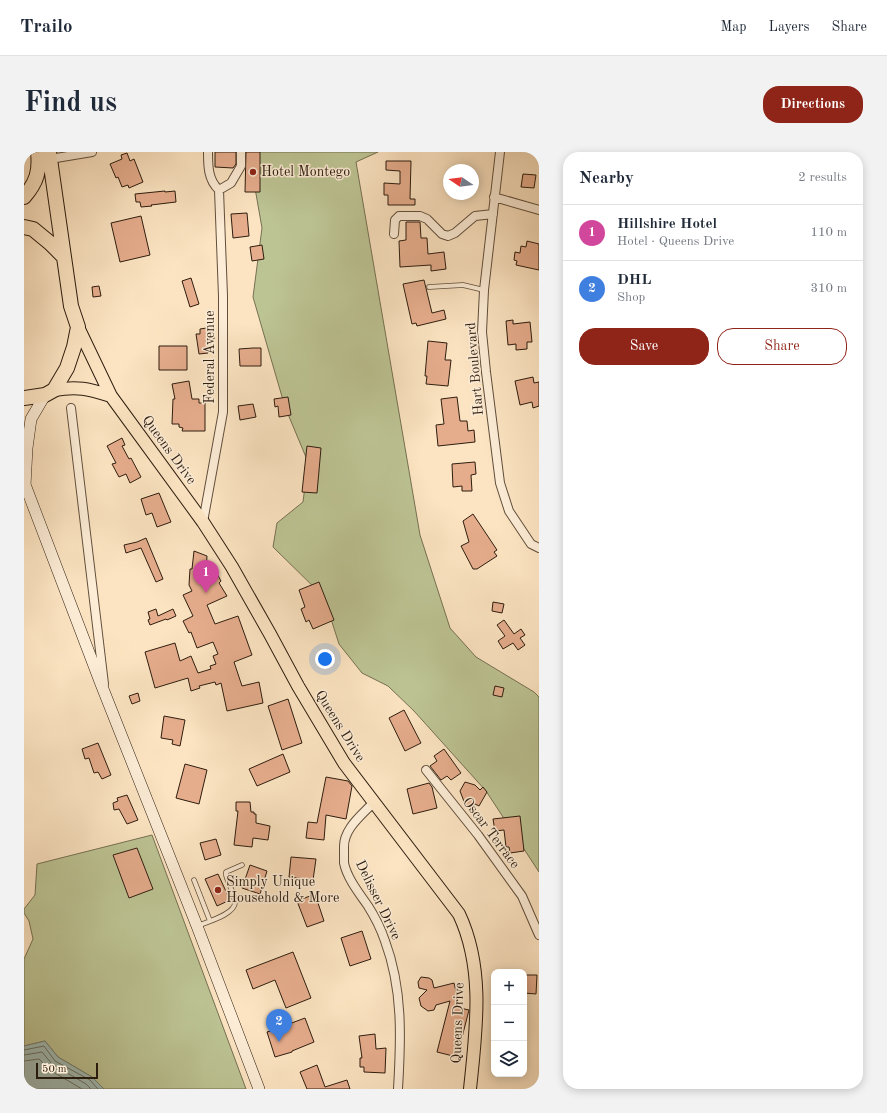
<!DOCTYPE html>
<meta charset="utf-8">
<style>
:root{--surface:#fff;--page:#f2f2f3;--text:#1f2937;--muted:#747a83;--line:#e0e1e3;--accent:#8f2418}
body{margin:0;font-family:"Old Standard TT",serif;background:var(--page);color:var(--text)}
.controls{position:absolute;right:12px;bottom:12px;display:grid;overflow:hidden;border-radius:8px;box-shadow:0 2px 10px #0003}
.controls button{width:36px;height:36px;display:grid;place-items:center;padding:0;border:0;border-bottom:1px solid var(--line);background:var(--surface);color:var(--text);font:20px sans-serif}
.compass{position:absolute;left:419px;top:12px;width:36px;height:36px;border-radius:50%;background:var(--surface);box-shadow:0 2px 10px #0003;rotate:283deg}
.scale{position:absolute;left:12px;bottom:10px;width:62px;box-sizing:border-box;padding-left:4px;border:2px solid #2d1d0f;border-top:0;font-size:11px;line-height:14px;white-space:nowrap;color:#2d1d0f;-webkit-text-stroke:3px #fdedd7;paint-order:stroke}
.you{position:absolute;left:301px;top:507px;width:14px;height:14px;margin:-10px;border:3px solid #fff;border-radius:50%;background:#1a73e8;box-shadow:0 0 0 6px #1a73e833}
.badge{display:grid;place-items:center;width:26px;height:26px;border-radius:50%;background:var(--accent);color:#fff;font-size:13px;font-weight:700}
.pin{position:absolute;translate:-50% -33px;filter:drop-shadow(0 1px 2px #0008)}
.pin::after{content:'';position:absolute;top:21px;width:14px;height:12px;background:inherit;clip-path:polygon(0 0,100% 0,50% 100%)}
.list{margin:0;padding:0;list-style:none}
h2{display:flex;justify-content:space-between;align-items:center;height:52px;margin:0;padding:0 16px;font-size:17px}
h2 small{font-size:13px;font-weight:400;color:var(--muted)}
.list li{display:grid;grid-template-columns:26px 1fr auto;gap:12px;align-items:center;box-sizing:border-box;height:56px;padding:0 16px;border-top:1px solid var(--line)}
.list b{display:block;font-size:15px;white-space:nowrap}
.list p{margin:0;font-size:13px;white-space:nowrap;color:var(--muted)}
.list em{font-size:13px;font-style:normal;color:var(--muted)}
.actions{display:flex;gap:8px;padding:12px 16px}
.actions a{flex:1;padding:9px 0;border:1px solid var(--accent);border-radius:16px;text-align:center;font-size:14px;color:var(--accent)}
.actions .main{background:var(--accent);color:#fff}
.icon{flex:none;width:22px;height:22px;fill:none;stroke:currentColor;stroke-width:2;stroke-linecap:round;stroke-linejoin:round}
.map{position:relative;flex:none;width:515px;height:937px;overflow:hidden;border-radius:16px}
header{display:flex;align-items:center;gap:24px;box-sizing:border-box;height:56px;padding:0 20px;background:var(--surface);border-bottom:1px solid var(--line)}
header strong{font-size:19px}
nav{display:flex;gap:22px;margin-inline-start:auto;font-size:14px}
.intro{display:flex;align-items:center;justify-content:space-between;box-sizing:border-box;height:96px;padding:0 24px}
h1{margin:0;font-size:28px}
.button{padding:10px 18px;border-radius:16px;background:var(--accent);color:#fff;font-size:14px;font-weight:700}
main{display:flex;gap:24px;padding:0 24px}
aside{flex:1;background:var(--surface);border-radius:16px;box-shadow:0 2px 10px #0003}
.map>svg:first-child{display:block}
.green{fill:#bdc494;stroke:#757052}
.water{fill:#a0beb9;stroke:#727e75}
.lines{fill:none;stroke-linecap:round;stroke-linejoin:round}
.shore{stroke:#666e64;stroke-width:1}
.building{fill:#e6ad8d;stroke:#2d1d0f}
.lane-casing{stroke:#614f3c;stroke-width:5.5}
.street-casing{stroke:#614f3c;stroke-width:10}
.secondary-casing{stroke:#2d1d0f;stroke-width:12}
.primary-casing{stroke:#2d1d0f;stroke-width:14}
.highway-casing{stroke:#2d1d0f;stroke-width:16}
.lane{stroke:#fdedd7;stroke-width:4}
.street{stroke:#fdedd7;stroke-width:8}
.secondary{stroke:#fdedd7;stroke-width:11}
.primary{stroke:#fce4c2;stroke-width:12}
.highway{stroke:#fce4c2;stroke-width:14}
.poi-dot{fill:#8f2418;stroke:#fdedd7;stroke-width:1.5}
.labels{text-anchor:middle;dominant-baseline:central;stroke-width:3;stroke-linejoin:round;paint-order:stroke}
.poi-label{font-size:14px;fill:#2d1d0f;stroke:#fdedd7;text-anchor:start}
.street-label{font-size:14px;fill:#2d1d0f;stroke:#fdedd7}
</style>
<header>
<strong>Trailo</strong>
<nav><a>Map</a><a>Layers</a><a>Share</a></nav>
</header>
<div class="intro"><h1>Find us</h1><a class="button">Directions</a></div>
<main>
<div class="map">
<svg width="515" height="937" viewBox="0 0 515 937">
<rect width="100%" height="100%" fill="#fce4c2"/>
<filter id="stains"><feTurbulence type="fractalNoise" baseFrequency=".005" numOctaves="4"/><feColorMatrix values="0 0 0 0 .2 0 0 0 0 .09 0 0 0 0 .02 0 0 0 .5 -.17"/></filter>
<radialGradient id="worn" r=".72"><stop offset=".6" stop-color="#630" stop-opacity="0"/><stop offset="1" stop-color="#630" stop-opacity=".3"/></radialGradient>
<path class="green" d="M228 0H354L332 10 396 383 426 476 452 505 510 540 515 545V720L462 639 390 559 364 534 338 521 315 492 300 445 249 395 253 371 279 350 284 310 261 255 229 145 238 76 228 19Z
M128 683 222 937H80L68 925 34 905 21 889 0 894V807L9 787 5 769 0 761V757L11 743 13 712Z"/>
<path class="water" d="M21 889 34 905 68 925 80 937H0V894Z"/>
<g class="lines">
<path class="shore" d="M0 898 20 894 31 909 66 928 74 937
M0 903 18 900 28 912 62 932 67 937
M0 909 15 907 26 918 58 937"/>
</g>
<path class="building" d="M191 0H212V12L209 16 191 15Z
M222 0H236V40H221Z
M103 1 106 9 110 7 119 30 105 36 104 33 98 35 94 25 92 26 86 12 98 7 97 3Z
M362 9H387L386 47H391V53H364V43H360V31L376 32V19L362 18Z
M499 22 512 23 510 36 497 35Z
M141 39V40L151 39 152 50 127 53 128 54 117 55 116 50H112L111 42Z
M223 61 225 84 209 86 207 62Z
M117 64 126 103 96 110 87 71Z
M382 70H396L397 86H403L404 102 420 100 422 117 407 119V113L376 115 375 89 382 88Z
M503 89 515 92V118L492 113 493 109 490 108 491 100 496 101 497 94 502 95Z
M238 93 240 107 228 109 226 95Z
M167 126 175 152 166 155 158 129Z
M400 128 408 161 420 158 422 167 393 174 392 171 388 172 379 132Z
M75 134 77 144 69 145 68 135Z
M489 168V172L506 170 508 190H503V197L492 198V192L484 193 482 169Z
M189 175 190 187 182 188 184 201 175 202 172 182H176V177Z
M404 189 423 191 421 208H427L424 234 402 232 403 224H401Z
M135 194H163V218H135Z
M229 196H237V214H216L215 197Z
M509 225 510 231 515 230V254L509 256 508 250 496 253 491 229Z
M165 229 168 247H175V251H181V279H158L159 276 155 275V272H148L149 247H151L148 232Z
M264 245 267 263 255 265 254 254 251 255 250 247Z
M433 245 436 269H443L444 279 450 278 451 290 414 294 412 273 420 272 417 247Z
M229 252 232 265 216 268 214 254Z
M98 286 101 293 98 294 105 307 107 306 117 325 106 331 102 322 95 325 88 312 92 311 83 294Z
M283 294 297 296 293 341 278 340Z
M451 310 452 322 447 323 448 339H438V334L429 335 428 312Z
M135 341 147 370 133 375 128 361 122 363 117 347Z
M449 362 473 398 470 400 473 404 453 417H449L437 394 445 390 439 369Z
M122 386 139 427 132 430 117 396 102 401 100 393 113 390Z
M170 399 183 404 182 420 190 416 197 429 195 431 203 444 183 453 191 472 214 464 228 503 210 510 218 534 235 530 239 551 203 559 197 531 192 533 191 530 175 534 176 536 167 539 164 526 131 536 121 500 151 491 156 509 167 504 174 521 187 517 186 514 192 512 189 504 194 502 189 490 173 496 167 480 165 481 159 469 169 464 159 443 168 439 165 433 166 417H168Z
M295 430 310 468 289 477 285 468 282 470 277 457 281 455 275 438Z
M469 450 480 452 478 461 468 459Z
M132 457 134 464 149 457 152 464 143 468 142 467 126 473 124 468 126 467 124 460Z
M480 468 490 482 497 477 501 483 496 486 501 493 494 498 489 491 479 497 474 489 481 484 473 473Z
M471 534 480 536 478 545 469 543Z
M114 541 116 549 108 552 105 544Z
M264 547 278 591 258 598 244 554Z
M380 558 397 591 381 599 365 566Z
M140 564 161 568 156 594 148 592 149 588 137 586Z
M74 591 87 623 78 627 74 620 70 621 65 606 61 607 58 597Z
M420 597 437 621 427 628 423 624 417 628 406 614 413 609 410 604Z
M259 602 266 620 233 634 225 617Z
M161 612 183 618 175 652 152 646Z
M302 625 324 629 328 634 322 667 302 663 300 688 282 686 284 670 293 671Z
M441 630 451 633 456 638 459 635 463 640 455 654 451 652 445 655 441 652 436 639Z
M405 631 408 635 413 656 389 662 383 637Z
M103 643 114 668 103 672 95 657 90 658 89 651 94 649 93 646Z
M212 650H226L227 660H230V662H232V671L246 674 244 688 229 686 228 695 210 693 214 659H212Z
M496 664 500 699 486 701 485 695H482L480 678 471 679 469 667Z
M192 687 197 703 181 708 176 691Z
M113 696 129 737 105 746 89 703Z
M267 705 292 707 289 728 265 725Z
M226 713 243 719 236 742 218 736Z
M194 722 206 748 193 754 181 727Z
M291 742 300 769 283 775 273 749Z
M338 779 347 807 326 814 317 786Z
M269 800 287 846 262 856 251 828 229 837 222 818Z
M500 823H513L512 842 500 841Z
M397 825 405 826 408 828 410 836 430 831 436 856 445 858 433 905 413 900 426 849 412 853 410 858 404 859 397 854 395 846 403 838 395 836 394 830Z
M281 866 290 890 268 899V900L251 905 243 880 265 873V872Z
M351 882 352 897 362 896 361 921 340 920V915H336V906H338L335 884Z
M293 913 301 935 323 928 326 937H283L276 920Z"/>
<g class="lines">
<g class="lane-casing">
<path id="lane" d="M405 135 439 133 460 138
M170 728 186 769
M173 774C183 770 212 762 211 750 210 741 204 731 202 723V720L218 713"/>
</g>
<g class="street-casing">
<path id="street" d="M184 0C184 14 184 28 195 38L207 31 217 14V0
M476 0 460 138 458 180 462 220 476 331 485 359 507 392 515 396
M26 7 68 0
M470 45 515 58
M370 82 371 68 375 64H396L403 67 418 82 424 84 431 81 451 64 469 62
M47 256 80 532
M179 370 199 260V144L195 38
M402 618 454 683 498 744 515 783
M349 651C338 663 319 677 320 696 320 700 320 706 320 711 323 726 335 741 344 754 351 765 357 777 361 789 379 837 377 887 374 937"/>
</g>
<g class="secondary-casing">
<path id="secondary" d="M0 330 77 532 173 774 235 937
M1 334 3 296 7 267 21 243"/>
</g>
<g class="primary-casing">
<path id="primary" d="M54 175 87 244 179 370 208 415 246 482 274 534 320 611 435 762C461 817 452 879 446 937
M30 238C55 234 64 237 87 244"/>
</g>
<g class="highway-casing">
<path id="highway" d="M25 0 40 105
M0 45C13 30 16 19 14 0
M0 75 9 77 26 91 40 105 47 154 54 175 50 195 43 216 30 238 21 243 0 246"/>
</g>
<use href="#lane" class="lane"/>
<use href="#street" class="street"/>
<use href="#secondary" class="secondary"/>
<use href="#primary" class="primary"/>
<use href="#highway" class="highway"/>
</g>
<g class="poi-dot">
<circle cx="229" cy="20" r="4"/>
<circle cx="194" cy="738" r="4"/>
</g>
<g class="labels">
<g class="poi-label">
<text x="237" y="20">Hotel Montego</text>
<text x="202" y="730">Simply Unique<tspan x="202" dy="16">Household &amp; More</tspan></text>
</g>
<g class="street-label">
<text transform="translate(186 205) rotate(-90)">Federal Avenue</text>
<text transform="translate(451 217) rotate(-95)">Hart Boulevard</text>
<text transform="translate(145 298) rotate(54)">Queens Drive</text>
<text transform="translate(316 574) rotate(58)">Queens Drive</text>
<text transform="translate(467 681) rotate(53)">Oscar Terrace</text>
<text transform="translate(354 748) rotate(64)">Delisser Drive</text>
<text transform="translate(434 871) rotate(-88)">Queens Drive</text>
</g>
</g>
<rect width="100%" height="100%" filter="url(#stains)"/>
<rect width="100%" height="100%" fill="url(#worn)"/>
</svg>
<div class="controls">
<button>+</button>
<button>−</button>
<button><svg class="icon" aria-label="layers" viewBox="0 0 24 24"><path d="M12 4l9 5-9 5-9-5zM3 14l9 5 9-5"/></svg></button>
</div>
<svg class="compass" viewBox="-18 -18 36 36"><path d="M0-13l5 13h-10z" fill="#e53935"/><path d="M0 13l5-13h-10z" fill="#747a83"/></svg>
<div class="scale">50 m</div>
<div class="you"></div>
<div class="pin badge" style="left:182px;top:441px;background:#d1479c">1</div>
<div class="pin badge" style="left:255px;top:890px;background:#3f7fe0">2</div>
</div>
<aside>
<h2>Nearby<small>2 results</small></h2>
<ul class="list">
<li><span class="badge" style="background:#d1479c">1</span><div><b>Hillshire Hotel</b><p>Hotel · Queens Drive</p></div><em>110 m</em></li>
<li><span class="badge" style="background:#3f7fe0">2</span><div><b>DHL</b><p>Shop</p></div><em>310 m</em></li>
</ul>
<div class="actions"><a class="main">Save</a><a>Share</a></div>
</aside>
</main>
